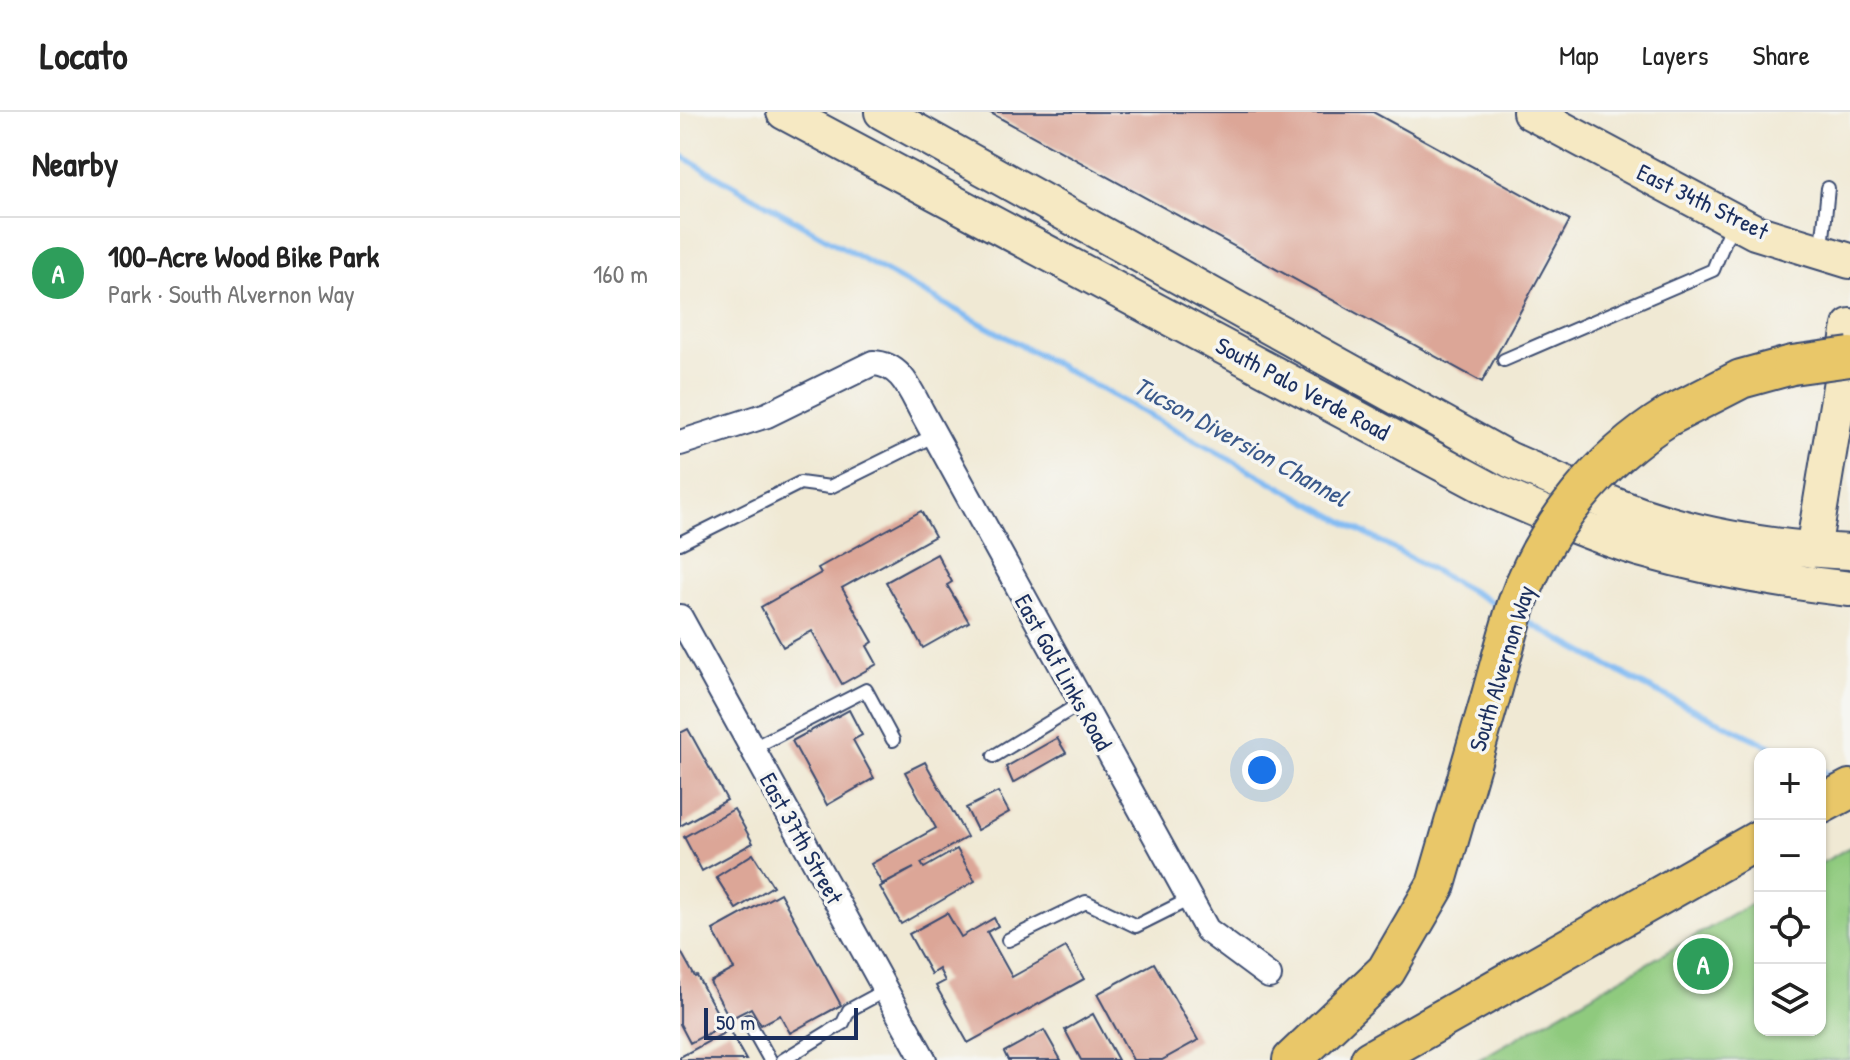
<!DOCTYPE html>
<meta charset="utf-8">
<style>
:root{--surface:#fff;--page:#f6f6f6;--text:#222;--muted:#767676;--line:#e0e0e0;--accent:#b45309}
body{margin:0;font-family:"Patrick Hand",sans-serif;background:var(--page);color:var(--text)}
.controls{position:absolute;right:24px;bottom:24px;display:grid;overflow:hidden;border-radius:16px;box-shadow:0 2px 6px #0004}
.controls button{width:72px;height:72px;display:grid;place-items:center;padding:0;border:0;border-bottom:2px solid var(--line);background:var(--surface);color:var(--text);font:40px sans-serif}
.scale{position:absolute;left:24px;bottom:20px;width:154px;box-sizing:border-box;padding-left:8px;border:4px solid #1b2f5e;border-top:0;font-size:22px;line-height:28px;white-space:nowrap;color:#1b2f5e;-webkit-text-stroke:6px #f6f6f2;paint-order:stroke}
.you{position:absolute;left:582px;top:658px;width:28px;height:28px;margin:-20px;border:6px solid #fff;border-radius:50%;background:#1a73e8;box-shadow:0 0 0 12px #1a73e833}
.badge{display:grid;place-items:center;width:52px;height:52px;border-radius:50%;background:var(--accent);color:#fff;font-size:26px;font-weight:700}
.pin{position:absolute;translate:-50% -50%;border:4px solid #fff;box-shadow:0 2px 8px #0006}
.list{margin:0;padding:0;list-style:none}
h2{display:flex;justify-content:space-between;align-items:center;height:104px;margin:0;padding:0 32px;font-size:34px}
h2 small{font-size:26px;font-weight:400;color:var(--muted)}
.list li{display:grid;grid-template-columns:52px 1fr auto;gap:24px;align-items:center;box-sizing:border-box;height:112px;padding:0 32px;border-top:2px solid var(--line)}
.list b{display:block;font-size:30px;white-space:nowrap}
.list p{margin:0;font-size:26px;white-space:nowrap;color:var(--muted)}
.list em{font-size:26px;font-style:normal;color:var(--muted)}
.icon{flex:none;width:44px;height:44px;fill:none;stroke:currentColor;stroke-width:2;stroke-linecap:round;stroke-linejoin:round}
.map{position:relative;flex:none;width:1170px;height:948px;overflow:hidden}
header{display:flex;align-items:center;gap:48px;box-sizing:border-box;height:112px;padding:0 40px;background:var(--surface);border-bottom:2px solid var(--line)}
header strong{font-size:38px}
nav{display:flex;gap:44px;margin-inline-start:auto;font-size:28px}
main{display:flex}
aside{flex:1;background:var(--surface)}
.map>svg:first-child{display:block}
.park{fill:#8fca7e;stroke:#557c6e;stroke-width:2}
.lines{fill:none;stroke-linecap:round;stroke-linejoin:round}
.stream{stroke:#82bbf3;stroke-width:6}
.building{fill:#dca697}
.lane-casing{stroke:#3b4b70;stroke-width:16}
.street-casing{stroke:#3b4b70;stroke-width:28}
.secondary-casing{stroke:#3b4b70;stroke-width:38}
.primary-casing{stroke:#3b4b70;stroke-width:42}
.lane{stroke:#fff;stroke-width:12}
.street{stroke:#fff;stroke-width:24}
.secondary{stroke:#f6e9c3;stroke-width:34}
.primary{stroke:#e9c769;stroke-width:38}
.primary-bridge-casing{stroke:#3b4b70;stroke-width:42;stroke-linecap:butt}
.primary-bridge{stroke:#e9c769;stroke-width:38}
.labels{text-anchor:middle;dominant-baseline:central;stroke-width:7;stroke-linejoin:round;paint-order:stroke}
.street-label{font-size:24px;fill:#1b2f5e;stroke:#f6f6f2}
.water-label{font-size:26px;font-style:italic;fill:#3a598b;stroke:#f6f6f2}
</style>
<header>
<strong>Locato</strong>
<nav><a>Map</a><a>Layers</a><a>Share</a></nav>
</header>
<main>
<aside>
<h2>Nearby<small></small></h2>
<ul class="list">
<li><span class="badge" style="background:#2e9e5b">A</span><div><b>100-Acre Wood Bike Park</b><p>Park · South Alvernon Way</p></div><em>160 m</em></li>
</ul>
</aside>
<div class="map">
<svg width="1170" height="948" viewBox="0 0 1170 948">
<rect width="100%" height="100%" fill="#f6f6f2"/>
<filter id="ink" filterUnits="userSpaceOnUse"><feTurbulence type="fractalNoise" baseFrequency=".0125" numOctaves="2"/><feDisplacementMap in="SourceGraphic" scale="16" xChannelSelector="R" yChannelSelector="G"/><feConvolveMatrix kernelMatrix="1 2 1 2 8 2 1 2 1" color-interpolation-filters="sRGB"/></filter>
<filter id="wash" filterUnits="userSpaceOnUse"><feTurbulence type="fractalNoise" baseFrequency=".006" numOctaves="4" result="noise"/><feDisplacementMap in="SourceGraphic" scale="32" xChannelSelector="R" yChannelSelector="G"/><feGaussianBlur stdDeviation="1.8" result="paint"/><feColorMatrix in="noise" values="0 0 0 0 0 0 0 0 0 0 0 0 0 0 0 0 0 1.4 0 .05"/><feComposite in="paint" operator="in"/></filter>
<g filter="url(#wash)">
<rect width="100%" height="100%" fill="#f0e9d4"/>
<path class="park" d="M1170 735V948H798L1080 787V918H1140V752Z"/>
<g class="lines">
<path class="stream" d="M0 43 179 145 822 496
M846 509 965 574 1106 642
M1140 658 1160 668"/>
</g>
<g id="blocks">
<path class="building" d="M309 0H693L890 108 802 270Z
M241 399 255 424 162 476 193 530 187 534 197 552 162 572 132 519 103 535 81 495 141 461 138 456Z
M257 442 272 470 267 473 289 510 243 536 206 470Z
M169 598 182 623 173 628 194 666 147 693 112 629Z
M8 617 47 688 0 714V621Z
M377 626 386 641 333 671 326 655Z
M245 650 287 725 241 751 244 756 277 737 295 769 221 812 200 775 234 756 202 772 191 752 256 716 225 660Z
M318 680 329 700 297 718 286 696Z
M54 697 73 731 22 759 4 725Z
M73 742 93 774 56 797 36 765Z
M100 781 161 893 110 921 100 903 81 913 71 896 50 907 30 870 54 857 33 818Z
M267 801 281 825 314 806 318 814 307 820 332 865 386 835 404 867 288 931 256 874 265 869 259 857 251 862 229 822Z
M0 838 15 865 17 864 44 913 10 931 0 912Z
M474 851 518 928 482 948H453L417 882Z
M413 902 438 948H401L385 918Z
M49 918 66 948H0V945Z
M364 918 381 948H328L324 940Z"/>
</g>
</g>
<g filter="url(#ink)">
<use href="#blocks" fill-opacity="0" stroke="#3b4b70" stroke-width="2"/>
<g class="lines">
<g class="lane-casing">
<path id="lane" d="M1142 136 1148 76
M824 248 1033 158 1052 111
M0 431 120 371 150 375 253 324
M73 636 186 578 213 628
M314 644 401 591
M328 828 406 790 456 814 510 787
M68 909 90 948
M103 948 163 911 169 898 206 878"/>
</g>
<g class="street-casing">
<path id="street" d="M0 331 87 303 193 251C221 252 230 278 242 300L527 818 589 864
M0 505 244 948"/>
</g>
<g class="secondary-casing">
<path id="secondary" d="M104 0 817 381C864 401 910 422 959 437 1029 457 1098 469 1170 477
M202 0 830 348C865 363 901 380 937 394 1010 423 1091 436 1170 440
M850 0 1075 120 1170 149
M1133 438 1170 214"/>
</g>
<g class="primary-casing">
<path id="primary" d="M989 304 1061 267 1112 253
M1140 693 1170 677
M612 948 706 859 756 773 810 587
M690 948 1080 727"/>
</g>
<use href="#lane" class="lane"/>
<use href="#street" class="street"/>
<use href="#secondary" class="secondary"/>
<use href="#primary" class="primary"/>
<g class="primary-bridge-casing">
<path id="primary-bridge" d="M1112 253 1170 245
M810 587C819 555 827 523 837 492 864 415 920 347 989 304"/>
</g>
<use href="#primary-bridge" class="primary-bridge"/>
</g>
</g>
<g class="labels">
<g class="street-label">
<text transform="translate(1023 89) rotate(26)">East 34th Street</text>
<text transform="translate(623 276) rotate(28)">South Palo Verde Road</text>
<text transform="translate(821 556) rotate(-73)">South Alvernon Way</text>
<text transform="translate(384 560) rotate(61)">East Golf Links Road</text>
<text transform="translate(122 726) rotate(61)">East 37th Street</text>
</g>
<g class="water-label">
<text transform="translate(561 329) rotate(29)">Tucson Diversion Channel</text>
</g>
</g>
</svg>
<div class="controls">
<button>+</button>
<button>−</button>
<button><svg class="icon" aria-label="locate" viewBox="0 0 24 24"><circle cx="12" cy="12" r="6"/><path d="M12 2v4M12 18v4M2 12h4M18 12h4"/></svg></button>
<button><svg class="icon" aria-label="layers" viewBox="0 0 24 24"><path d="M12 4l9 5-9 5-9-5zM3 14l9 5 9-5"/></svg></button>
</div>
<div class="scale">50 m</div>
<div class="you"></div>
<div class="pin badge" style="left:1023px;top:852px;background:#2e9e5b">A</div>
</div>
</main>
